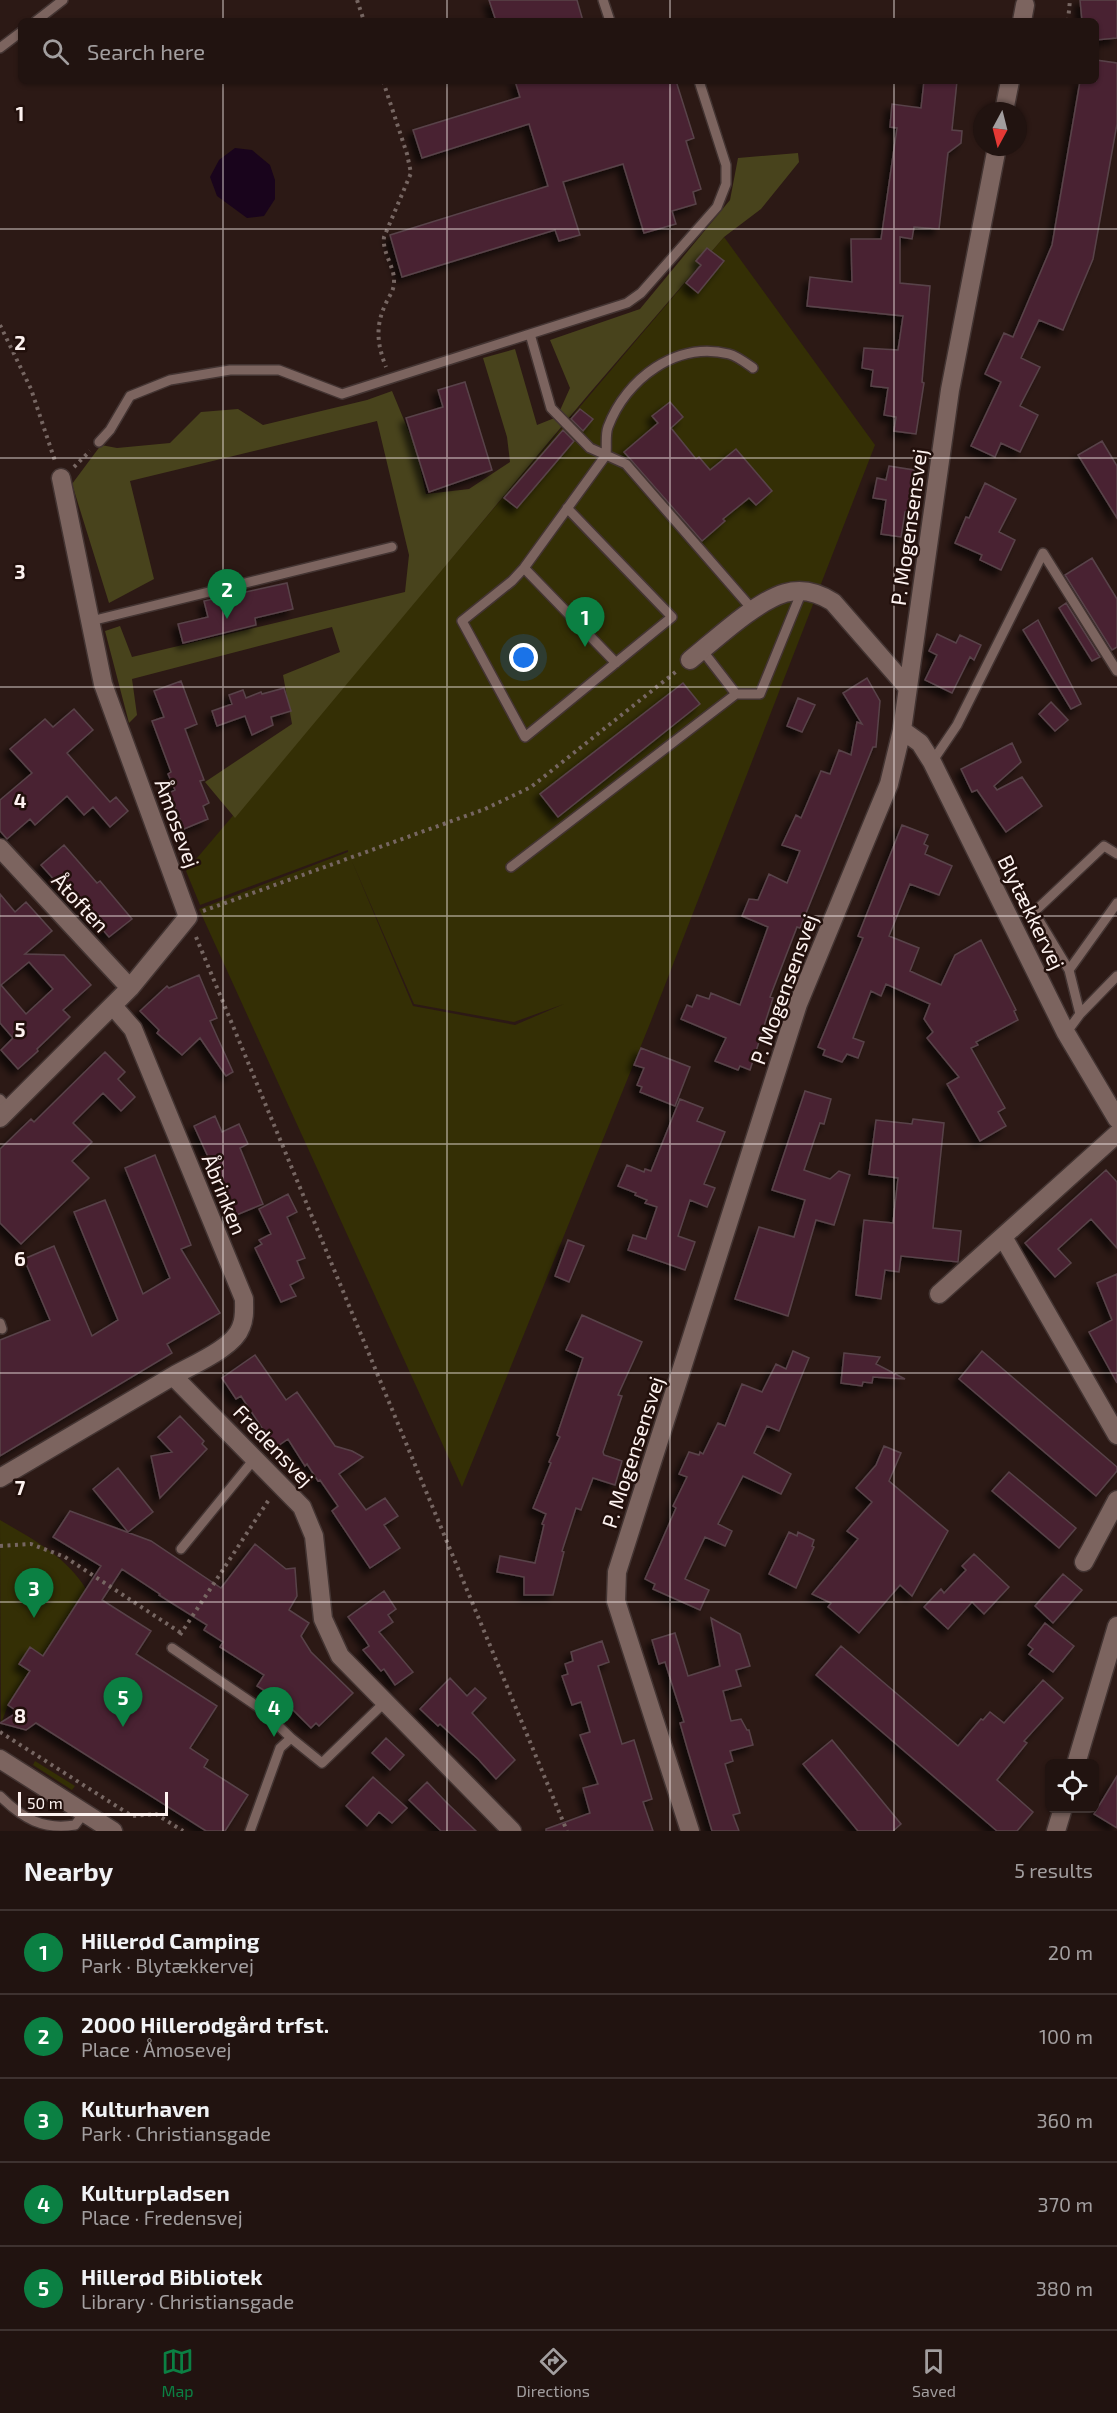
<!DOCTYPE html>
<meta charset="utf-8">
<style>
:root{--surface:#211310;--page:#291c19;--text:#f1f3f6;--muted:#a29e9f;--line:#3e3230;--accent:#0b8043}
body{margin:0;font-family:"Exo 2",sans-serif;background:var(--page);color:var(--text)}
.controls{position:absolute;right:18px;bottom:18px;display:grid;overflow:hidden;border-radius:9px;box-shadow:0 2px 4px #0004}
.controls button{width:54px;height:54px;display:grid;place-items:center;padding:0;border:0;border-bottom:2px solid var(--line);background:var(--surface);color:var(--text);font:30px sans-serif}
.compass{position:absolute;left:973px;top:102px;width:54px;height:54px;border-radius:50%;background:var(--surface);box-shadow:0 2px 4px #0004;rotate:187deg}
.scale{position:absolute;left:18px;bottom:15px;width:150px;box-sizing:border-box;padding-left:6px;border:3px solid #fdf2f0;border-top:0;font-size:16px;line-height:21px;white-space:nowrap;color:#fdf2f0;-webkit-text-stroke:4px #22100c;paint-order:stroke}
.you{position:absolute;left:524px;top:658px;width:21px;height:21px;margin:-15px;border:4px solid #fff;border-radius:50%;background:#1a73e8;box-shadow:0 0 0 9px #1a73e833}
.badge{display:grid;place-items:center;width:39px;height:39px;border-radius:50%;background:var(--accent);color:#fff;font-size:20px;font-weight:700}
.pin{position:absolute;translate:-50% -50px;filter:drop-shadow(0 2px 3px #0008)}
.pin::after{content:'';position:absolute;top:32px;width:21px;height:18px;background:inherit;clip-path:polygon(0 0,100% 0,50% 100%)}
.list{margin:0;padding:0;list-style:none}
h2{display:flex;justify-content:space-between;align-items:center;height:78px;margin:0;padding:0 24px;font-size:26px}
h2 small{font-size:20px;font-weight:400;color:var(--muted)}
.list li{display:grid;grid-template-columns:39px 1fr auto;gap:18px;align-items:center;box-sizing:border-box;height:84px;padding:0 24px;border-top:2px solid var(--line)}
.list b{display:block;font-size:22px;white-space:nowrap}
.list p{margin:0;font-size:20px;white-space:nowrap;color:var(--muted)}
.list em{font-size:20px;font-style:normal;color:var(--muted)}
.icon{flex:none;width:33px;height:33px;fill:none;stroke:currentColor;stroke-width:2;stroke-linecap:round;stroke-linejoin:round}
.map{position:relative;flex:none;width:1117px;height:1831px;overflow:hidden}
.search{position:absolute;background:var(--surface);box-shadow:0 2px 4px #0004;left:18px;right:18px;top:18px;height:66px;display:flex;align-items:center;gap:15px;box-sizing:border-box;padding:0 21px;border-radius:9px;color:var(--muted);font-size:22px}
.sheet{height:498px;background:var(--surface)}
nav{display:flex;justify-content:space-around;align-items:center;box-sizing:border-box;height:84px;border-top:2px solid var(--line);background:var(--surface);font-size:16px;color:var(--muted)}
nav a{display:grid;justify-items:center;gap:3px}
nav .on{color:var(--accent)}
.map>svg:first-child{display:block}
.green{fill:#342f05;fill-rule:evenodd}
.forest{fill:#48431c}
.water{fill:#19041c}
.building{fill:#492431;stroke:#59434a;stroke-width:1.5;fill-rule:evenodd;filter:url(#shadow)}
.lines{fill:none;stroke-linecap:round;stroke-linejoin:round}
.service-casing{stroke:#433432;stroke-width:12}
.minor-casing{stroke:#433432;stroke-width:21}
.path{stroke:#766662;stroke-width:4;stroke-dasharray:3 4.5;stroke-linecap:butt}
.service{stroke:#7c645f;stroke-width:9}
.minor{stroke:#7c645f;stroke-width:18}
.grid{fill:none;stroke:#fdf2f0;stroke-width:1.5;stroke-opacity:0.55}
.labels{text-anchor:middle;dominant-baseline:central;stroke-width:5;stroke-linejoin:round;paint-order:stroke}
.street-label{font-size:21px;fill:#fdf2f0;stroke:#22100c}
.grid-label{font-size:20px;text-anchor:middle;font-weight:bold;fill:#fdf2f0;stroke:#22100c;stroke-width:5;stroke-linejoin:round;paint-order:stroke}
</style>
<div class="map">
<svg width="1117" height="1831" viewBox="0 0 1117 1831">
<defs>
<filter id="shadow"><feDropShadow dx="-5.5" dy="5.5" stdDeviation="3" flood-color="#0009"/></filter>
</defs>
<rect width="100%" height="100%" fill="#2c1915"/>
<path class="green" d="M724 237 875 445 651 1021 462 1487 199 909 348 852V850L200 905 186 871ZM351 859 414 1004 514 1022 564 1004 515 1025 413 1006Z
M0 1520C31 1538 67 1557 86 1589L43 1656 30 1647 19 1664 30 1671 8 1705 1 1724Z
M35 1761 75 1786 72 1790 33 1765Z"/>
<path class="forest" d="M798 153 799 162 761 209 724 237 588 395 235 818 205 782 292 724 283 675 340 652 332 627 132 679 137 715 129 723 105 631 120 626 132 657 405 592 409 555 377 421 130 481 154 579 109 603 72 484 101 445 117 448 170 443 201 412 238 409 263 425 367 400 392 391 416 449 426 494 469 489 510 462 507 437 483 358 515 349 537 425 557 417 570 388 550 340 640 309 730 200 738 158Z"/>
<path class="water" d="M235 148 252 150 270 165 275 180V199L264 216 247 218 217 196 210 177 219 160Z"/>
<path class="building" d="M489 0H577L583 21H496Z
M1080 0H1117V38L1096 40V21H1082Z
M1096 60 1117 63V124L1093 259 1063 330 1039 320 1021 358 1040 367 1020 406 1038 415 1020 452 1001 443 995 457 971 446 1001 382 985 374 1004 333 1013 337 1052 245 1080 81H1096Z
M515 81H676L694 138 686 141 701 189 693 192 696 204 672 211 676 224 644 233 623 164 563 182 580 235 559 241 555 230 402 277 390 235 548 186 529 124 422 158 413 130 520 97Z
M924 81H957L952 130 962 131 961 143 948 153 939 229 914 227 912 239 900 237V283L930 286 922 382 924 383 916 434 894 431 896 417 884 415 888 388 871 386 873 370 862 368 864 348 898 350 903 316 807 306 810 277 852 282 851 239H881L897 128 890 127 892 104 921 108Z
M707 248 724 261 698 293 686 283 701 265 696 261Z
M465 382 492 470 429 492 406 418 443 407 438 390Z
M670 402 683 417 671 428 696 459 699 457 710 470 736 449 772 491 756 505 749 498 723 519 725 521 702 541 624 452 658 423 652 416Z
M580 409 593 419 583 431 571 419Z
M563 430 574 441 517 508 504 498Z
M1102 441 1117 466V518L1078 455Z
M889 466 914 470 909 512H905L901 537 881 534 886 500 873 498 877 478 886 480Z
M985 483 1016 499 999 532 1015 540 1001 570 980 560 982 555 955 543 966 517 969 518Z
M1092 558 1117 599V647L1112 650 1065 575Z
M287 583 293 609 255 618 256 625 183 643 178 624 208 617 204 601Z
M1066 603 1100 657 1092 661 1059 608Z
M1038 620 1081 704 1071 709 1023 630Z
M937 634 956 643 960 635 981 645 974 660 970 657 952 693 925 680 937 655 929 651Z
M867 678 880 701 876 747H873L800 928 797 927 770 997 773 998 750 1070 740 1066 738 1070 715 1061 726 1038 681 1019 687 1005 692 1007 697 995 709 999 711 993 740 1005 768 927 742 916 749 899 758 900 769 874 787 883 800 851 782 845 796 815 801 818 821 771 830 774 839 750 851 755 857 722 862 724 843 693Z
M181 681 197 724 185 729 204 780 200 781 209 803 203 806 208 819 184 829 169 793 175 790 168 774 171 772 152 721 164 717 154 691Z
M683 683 700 704 558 817 540 794Z
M284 688 291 711 271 717 273 725 252 735 245 716 217 726 212 711 232 704 229 695 243 690 246 698 261 692 262 694Z
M798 698 815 705 802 732 787 726Z
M1051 702 1068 720 1055 731 1039 714Z
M74 709 93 730 67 753 110 802 116 797 128 811 110 827 93 807 84 815 67 796 35 825 30 819 7 839 0 831V800L32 773 10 749 45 719 53 727Z
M1012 743 1021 762 994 786 997 790 1022 777 1042 806 1006 832 977 790 972 792 961 769Z
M902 825 928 835 924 844 928 846 925 854 952 866 939 895 910 884 889 936 919 948 910 971 941 985 955 955 981 940 1016 1010 1014 1011 1018 1020 976 1042 978 1045 971 1048 1005 1108 998 1112 1006 1126 980 1141 947 1084 959 1077 927 1038 933 1032 924 1019 930 1004 886 984 881 996 871 991 853 1038 864 1042 858 1058 847 1054 842 1062 823 1055 825 1050 818 1047 863 938 858 936Z
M64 845 97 883 100 881 132 919 109 937 78 901 75 903 41 865Z
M0 894 15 912 26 902 52 931 25 954 64 955 91 985 63 1010 70 1017 37 1049 38 1051 18 1069 1 1050 13 1038 0 1023ZM29 962 53 989 26 1014 1 985Z
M199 975 217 1018 210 1021 233 1072 226 1076 200 1038 182 1055 157 1033 159 1030 140 1011 167 986 169 988Z
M641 1048 690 1067 675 1106 640 1092 642 1087 637 1085 644 1068 634 1065Z
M105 1052 125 1072 118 1079 135 1097 121 1111 103 1093 73 1123 92 1142 72 1161 89 1178 21 1244 0 1223V1149L31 1119 34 1122Z
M805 1091 831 1099 824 1124 820 1123 804 1170 830 1179 839 1171 850 1175 834 1225 816 1220 788 1316 735 1299 759 1227 794 1237 805 1200 772 1190Z
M680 1099 703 1108 697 1121 725 1132 704 1184 715 1188 707 1207 690 1200 678 1236 695 1242 685 1270 628 1250 633 1235 646 1239 657 1207 645 1203 647 1200 635 1195 636 1193 618 1186 627 1165 644 1172 645 1169 651 1171Z
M215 1116 222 1132 239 1124 248 1144 240 1148 263 1204 234 1216 210 1158 209 1159 194 1126Z
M913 1119 944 1123 933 1228 961 1231 958 1262 901 1256 899 1272 885 1270 881 1299 856 1295 864 1220 893 1223 898 1178 869 1174 876 1120 912 1124Z
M155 1155 191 1245 181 1249 220 1313 167 1344 172 1353 0 1456V1340L50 1320 24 1259 54 1246 92 1336 118 1320 74 1212 105 1200 143 1294 170 1278 125 1168Z
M1106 1170 1117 1182V1248L1091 1219 1058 1249 1071 1263 1055 1277 1025 1243Z
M288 1194 297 1212 287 1217 305 1258 297 1261 304 1278 290 1285 296 1296 281 1302 255 1248 262 1244 259 1240 271 1234 259 1209Z
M568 1240 584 1246 569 1282 555 1276Z
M1117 1274V1383L1089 1332 1112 1320 1097 1283Z
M582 1315 642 1342 618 1395 622 1396 603 1452 604 1455 622 1461 615 1485 593 1478 581 1510 576 1508 562 1551 564 1552 553 1595H524V1577L497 1572 500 1556 535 1563 544 1525 542 1524 546 1514 533 1508 551 1463 549 1462 560 1437 557 1435 583 1358 566 1350Z
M793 1351 809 1358 779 1431 767 1426 754 1453 791 1474 781 1494 743 1476 718 1524 732 1531 725 1546 705 1537 685 1579 709 1590 700 1610 653 1589 655 1584 645 1579 676 1508 673 1506 687 1477 679 1474 689 1452 699 1455 700 1452 703 1454 718 1423 725 1426 742 1384 762 1392 776 1364 786 1369Z
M982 1351 1117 1467V1471L1096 1496 959 1379Z
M844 1353 880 1357 876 1364 905 1379 873 1377 872 1383 863 1382 862 1386 841 1383Z
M255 1355 286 1400 297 1392 335 1446 352 1451 363 1457 339 1474 366 1510 385 1498 398 1516 384 1525 400 1548 370 1568 332 1511 338 1506 320 1480 318 1481 307 1464 305 1466 288 1439 275 1448 241 1396 236 1399 222 1378Z
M180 1416 204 1441 202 1444 207 1449 160 1498 151 1456 172 1452 158 1437Z
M884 1446 901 1453 889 1481 948 1531 912 1596 900 1585 859 1633 828 1607 831 1603 812 1594 858 1539 847 1531 872 1502 856 1488 876 1465Z
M118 1468 153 1512 128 1532 93 1489Z
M1009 1472 1076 1528 1059 1548 992 1491Z
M70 1511 151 1541 221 1588 255 1544 286 1569 295 1568 297 1596 289 1610 309 1623 301 1636 311 1652 353 1693 319 1726 316 1723 311 1728 275 1692 273 1696 257 1686 264 1675 220 1647 223 1642 204 1630 207 1625 159 1595 160 1594 122 1569 102 1600 151 1631 136 1654 217 1706 190 1748 208 1760 204 1767 248 1795 225 1831H206L36 1723 26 1730 0 1723 18 1712 8 1705 30 1671 19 1664 30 1647 43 1656 101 1566 53 1537Z
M789 1532 797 1536 798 1532 814 1540 812 1546 814 1547 796 1588 769 1574Z
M974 1554 1009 1587 984 1614 972 1602 948 1629 924 1607 941 1589 944 1593 966 1570 962 1566Z
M1063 1574 1082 1590 1053 1623 1035 1606Z
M384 1591 396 1609 388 1615 393 1622 379 1632 413 1672 395 1685 384 1669 381 1671 363 1650 369 1646 366 1641 348 1617Z
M711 1618 740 1634 750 1666 736 1670 741 1686 723 1691 731 1721 741 1719 747 1730H749L753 1745 730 1751 733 1761 725 1764 740 1813 733 1815 739 1831H712L688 1751 680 1723 684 1722 665 1662 659 1664 652 1640 675 1633 688 1676 720 1666Z
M1045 1623 1074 1646 1053 1672 1029 1654 1033 1649 1028 1645Z
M602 1641 609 1662 598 1666 622 1744 634 1740 652 1799 643 1802 653 1831H546V1829L590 1813 583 1788 598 1784 580 1735 590 1732 581 1702 572 1705 562 1676 568 1674 565 1664 573 1661 571 1652Z
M841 1646 958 1746 981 1719 983 1720 990 1712 1004 1723 1043 1680 1063 1698 1024 1741 1027 1743 997 1780 1033 1812 1017 1831H997L816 1675Z
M450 1678 467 1696 475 1688 486 1698 472 1713 515 1760 496 1779 478 1759 440 1724 438 1726 420 1709Z
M386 1738 404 1755 390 1770 372 1753Z
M832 1740 901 1824 893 1831H858L803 1764Z
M1117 1776V1828L1094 1814Z
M373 1777 407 1808 392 1823 379 1812 367 1826 346 1806Z
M427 1782 446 1802 476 1831H441L409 1800Z"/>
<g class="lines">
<g class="service-casing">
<path id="service" d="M603 0 610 21
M36 21 63 0
M0 48 21 32
M530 334 551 408 590 448 606 455 524 568 512 581 462 621 525 737 672 617 567 508
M753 368C746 363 737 356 729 354 676 341 626 379 608 427 605 435 607 447 606 455L626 464 753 610
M99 442 110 430 130 396 170 380 230 370H279L342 394 627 303 641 293 717 207 726 184V165L699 81
M524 568 616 663
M91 621 392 547
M702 650 736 694H760L802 591
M932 762 957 725 1043 553 1117 671
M511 867 736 694
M1069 970 1034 912 1104 846 1117 854
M1080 1014 1117 976
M1066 1033 1080 1014 1069 970 1117 903
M0 1099 9 1109
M0 1323 2 1329
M181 1549 255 1458
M172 1648 261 1709 291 1738 322 1763 385 1702
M0 1796C23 1819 43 1830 75 1825L84 1813
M250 1831 280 1748 291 1738"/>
</g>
<g class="minor-casing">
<path id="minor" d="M1022 21 1025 5
M1004 111 1010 81
M690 660C715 640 755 602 785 593 802 588 819 593 833 602L908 688
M902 730 920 743 932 762 1066 1033 1117 1119
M0 848 130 988
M113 1006 133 1029 244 1299C244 1309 245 1318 241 1327 234 1348 192 1365 173 1376
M0 1118 130 988 188 917 103 684 61 478
M1003 1237 1117 1435
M939 1294 1117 1134
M0 1478 173 1376 302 1507 314 1536 323 1619 340 1656 512 1831
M1084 1562 1117 1500
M0 1759 113 1831
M1076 1764 1117 1626
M690 1831 616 1601 617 1572 798 1004 889 784 902 730 950 390 997 147
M1056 1831 1063 1808"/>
</g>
<path class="path" d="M357 0 364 21
M1068 21 1070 0
M383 81 407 154 411 173 384 237C382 253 395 267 394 282 394 291 389 296 386 303 375 326 377 344 386 367
M0 325 31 389 55 461
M74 467 90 451
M203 911 485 809 531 787 678 670
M196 937 567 1831
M0 1546 31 1544 65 1557 181 1633
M180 1635 270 1498
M0 1732 132 1816 156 1814 183 1831"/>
<use href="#service" class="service"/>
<use href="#minor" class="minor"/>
</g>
<path class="grid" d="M223 0V21M447 0V21M670 0V21M894 0V21M223 81V1831M447 81V1831M670 81V1831M894 81V1831M0 229H1117M0 458H1117M0 687H1117M0 916H1117M0 1144H1117M0 1373H1117M0 1602H1117"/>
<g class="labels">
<g class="street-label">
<text transform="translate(908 527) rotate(-82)">P. Mogensensvej</text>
<text transform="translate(178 823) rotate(70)">Åmosevej</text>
<text transform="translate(81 902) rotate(47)">Åtoften</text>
<text transform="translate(1032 912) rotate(64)">Blytækkervej</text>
<text transform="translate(783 989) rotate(-70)">P. Mogensensvej</text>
<text transform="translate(225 1194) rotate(68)">Åbrinken</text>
<text transform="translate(274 1445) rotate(46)">Fredensvej</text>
<text transform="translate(632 1452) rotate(-72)">P. Mogensensvej</text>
</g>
</g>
<g class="grid-label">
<text x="20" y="121">1</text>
<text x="20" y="350">2</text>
<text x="20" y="579">3</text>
<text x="20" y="808">4</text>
<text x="20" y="1037">5</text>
<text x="20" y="1266">6</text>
<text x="20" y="1495">7</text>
<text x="20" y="1723">8</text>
</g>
</svg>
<div class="controls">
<button><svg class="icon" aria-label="locate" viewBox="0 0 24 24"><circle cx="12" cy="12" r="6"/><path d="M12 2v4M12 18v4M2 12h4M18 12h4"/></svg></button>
</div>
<svg class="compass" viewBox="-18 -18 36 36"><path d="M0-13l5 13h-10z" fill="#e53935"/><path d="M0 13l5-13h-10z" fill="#a29e9f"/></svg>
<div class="scale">50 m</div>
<div class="you"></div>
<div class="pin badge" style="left:585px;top:647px">1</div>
<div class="pin badge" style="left:227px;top:619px">2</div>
<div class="pin badge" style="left:34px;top:1618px">3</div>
<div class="pin badge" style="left:274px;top:1737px">4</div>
<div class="pin badge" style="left:123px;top:1727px">5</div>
<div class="search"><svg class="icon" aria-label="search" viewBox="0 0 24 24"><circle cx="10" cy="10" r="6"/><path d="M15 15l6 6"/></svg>Search here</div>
</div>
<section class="sheet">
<h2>Nearby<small>5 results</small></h2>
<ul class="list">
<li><span class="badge">1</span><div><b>Hillerød Camping</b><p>Park · Blytækkervej</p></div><em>20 m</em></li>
<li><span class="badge">2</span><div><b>2000 Hillerødgård trfst.</b><p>Place · Åmosevej</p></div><em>100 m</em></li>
<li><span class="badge">3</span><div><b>Kulturhaven</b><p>Park · Christiansgade</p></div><em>360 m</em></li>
<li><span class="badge">4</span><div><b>Kulturpladsen</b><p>Place · Fredensvej</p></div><em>370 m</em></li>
<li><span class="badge">5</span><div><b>Hillerød Bibliotek</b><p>Library · Christiansgade</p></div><em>380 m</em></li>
</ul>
</section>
<nav>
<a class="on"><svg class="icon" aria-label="map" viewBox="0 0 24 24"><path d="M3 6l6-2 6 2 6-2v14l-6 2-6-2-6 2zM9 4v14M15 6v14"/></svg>Map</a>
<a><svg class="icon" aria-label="directions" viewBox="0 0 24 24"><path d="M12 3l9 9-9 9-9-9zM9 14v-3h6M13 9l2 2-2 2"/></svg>Directions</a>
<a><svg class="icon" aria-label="saved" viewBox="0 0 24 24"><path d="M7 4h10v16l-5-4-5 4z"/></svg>Saved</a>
</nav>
